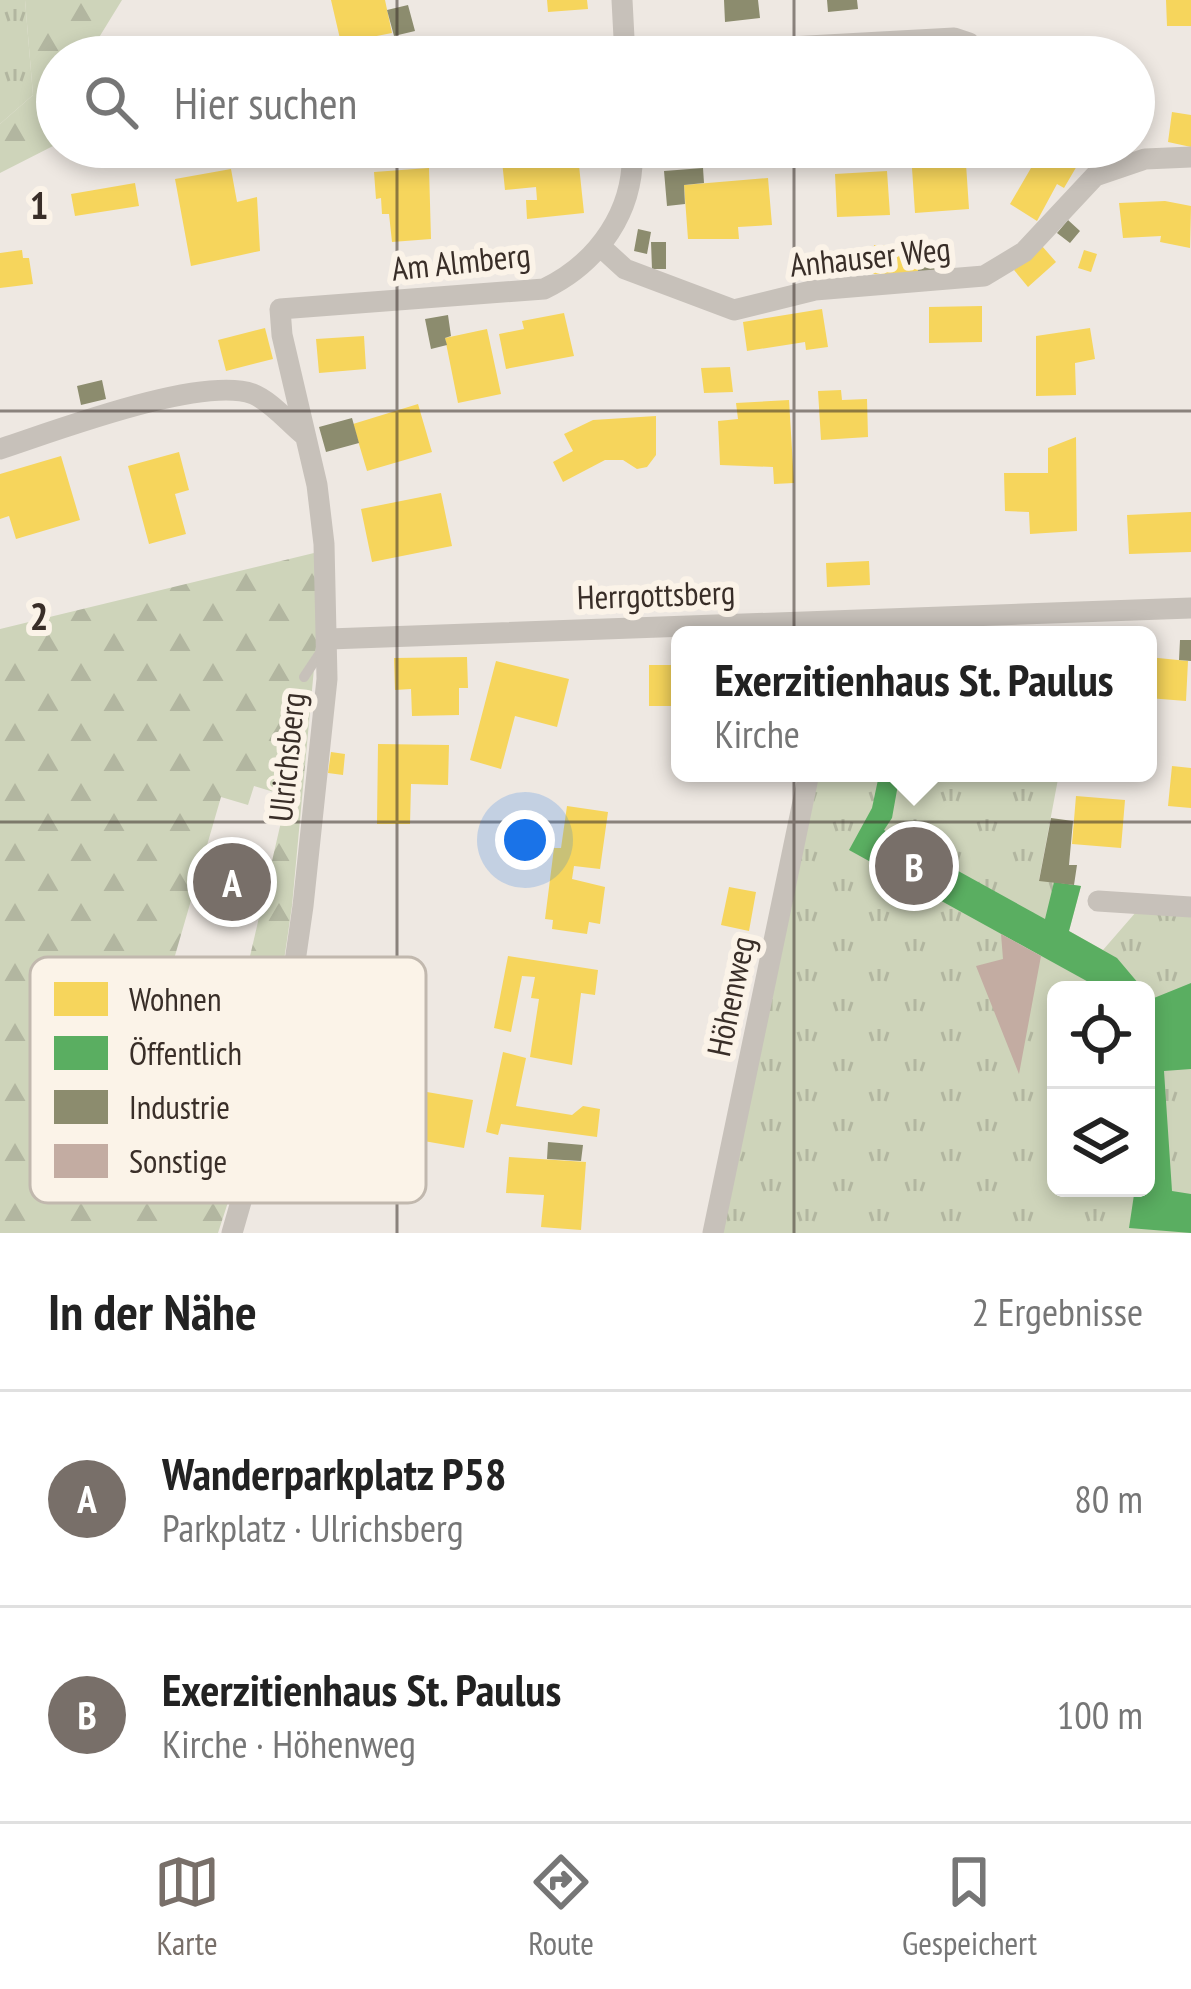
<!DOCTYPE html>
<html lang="de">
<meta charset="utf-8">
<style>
:root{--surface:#fff;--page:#f2f2f2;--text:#222;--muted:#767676;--line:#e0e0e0;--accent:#786f69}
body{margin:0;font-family:"PT Sans Narrow",sans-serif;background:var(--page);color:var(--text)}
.controls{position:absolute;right:36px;bottom:36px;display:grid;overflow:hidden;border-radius:18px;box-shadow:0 6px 18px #0003}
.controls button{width:108px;height:108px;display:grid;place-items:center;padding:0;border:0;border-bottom:3px solid var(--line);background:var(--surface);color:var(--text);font:60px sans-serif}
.you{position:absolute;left:525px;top:840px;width:42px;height:42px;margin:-30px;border:9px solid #fff;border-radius:50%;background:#1a73e8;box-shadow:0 0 0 18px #1a73e833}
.badge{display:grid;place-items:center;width:78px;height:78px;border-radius:50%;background:var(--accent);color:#fff;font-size:39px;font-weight:700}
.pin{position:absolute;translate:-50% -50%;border:6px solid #fff;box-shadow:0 3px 12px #0006}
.popup{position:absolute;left:671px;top:626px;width:486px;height:156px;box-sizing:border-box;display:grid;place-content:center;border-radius:18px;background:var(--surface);filter:drop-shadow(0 3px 9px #0005);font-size:39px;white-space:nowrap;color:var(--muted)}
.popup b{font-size:45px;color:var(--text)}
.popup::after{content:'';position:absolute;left:50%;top:100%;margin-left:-24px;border:24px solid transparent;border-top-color:var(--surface)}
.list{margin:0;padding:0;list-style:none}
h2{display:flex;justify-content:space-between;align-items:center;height:156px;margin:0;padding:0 48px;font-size:51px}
h2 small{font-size:39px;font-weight:400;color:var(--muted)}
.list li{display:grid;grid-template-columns:78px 1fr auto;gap:36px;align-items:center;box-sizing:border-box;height:216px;padding:0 48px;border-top:3px solid var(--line)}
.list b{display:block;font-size:45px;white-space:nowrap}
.list p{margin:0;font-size:39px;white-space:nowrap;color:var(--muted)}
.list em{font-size:39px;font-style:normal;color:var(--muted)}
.icon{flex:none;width:66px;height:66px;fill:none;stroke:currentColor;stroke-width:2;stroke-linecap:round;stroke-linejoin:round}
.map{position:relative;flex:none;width:1191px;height:1233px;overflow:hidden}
.search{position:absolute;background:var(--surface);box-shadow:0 6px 18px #0003;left:36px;right:36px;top:36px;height:132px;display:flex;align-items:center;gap:30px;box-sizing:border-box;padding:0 42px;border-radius:66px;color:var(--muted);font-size:45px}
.sheet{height:588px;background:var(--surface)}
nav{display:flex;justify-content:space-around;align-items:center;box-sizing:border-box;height:168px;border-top:3px solid var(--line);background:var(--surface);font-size:33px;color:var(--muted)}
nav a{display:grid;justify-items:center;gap:6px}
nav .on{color:var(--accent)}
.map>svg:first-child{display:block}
.grass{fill:url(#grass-tufts);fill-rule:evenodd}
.forest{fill:url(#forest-firs);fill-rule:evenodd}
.homes{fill:#f6d55c}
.public{fill:#5aae61}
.industry{fill:#8c8c6e}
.building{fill:#c3aca2}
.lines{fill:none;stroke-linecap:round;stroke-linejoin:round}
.lane{stroke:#c7c1ba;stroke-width:10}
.street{stroke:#c7c1ba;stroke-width:21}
.grid{fill:none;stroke:#392e28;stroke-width:3;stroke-opacity:0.55}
.labels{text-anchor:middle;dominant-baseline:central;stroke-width:12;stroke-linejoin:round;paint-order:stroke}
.street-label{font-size:33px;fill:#392e28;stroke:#fbf3e8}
.key{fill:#fbf3e8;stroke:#c1b8ae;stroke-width:3}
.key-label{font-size:33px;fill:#392e28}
.grid-label{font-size:39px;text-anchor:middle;font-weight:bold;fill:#392e28;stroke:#fbf3e8;stroke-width:12;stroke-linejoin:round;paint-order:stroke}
</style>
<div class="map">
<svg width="1191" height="1233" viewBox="0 0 1191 1233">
<defs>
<pattern id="grass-tufts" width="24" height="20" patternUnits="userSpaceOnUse" patternTransform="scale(3)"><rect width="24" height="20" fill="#ced4ba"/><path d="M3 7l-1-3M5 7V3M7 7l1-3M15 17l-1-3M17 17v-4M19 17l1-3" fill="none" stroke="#b2b6a0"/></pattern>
<pattern id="forest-firs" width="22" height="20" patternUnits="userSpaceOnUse" patternTransform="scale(3)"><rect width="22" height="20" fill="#ced4ba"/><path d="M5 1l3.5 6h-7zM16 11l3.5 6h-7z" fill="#b2b6a0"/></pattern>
</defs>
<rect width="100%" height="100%" fill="#eee8e2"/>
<path class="grass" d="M0 0H25L33 95 0 124Z
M817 773H1017L1058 779 1039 880 1081 886 1069 931 1103 950 1136 912 1191 914V1233H720ZM1056 990H1146V1188H1056Z"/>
<path class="forest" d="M25 0H122L87 57H57V144L0 173V124L33 95Z
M314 553 317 636 292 906 269 1063 253 1125 218 1233H0V629ZM254 786 287 796 245 978 174 959 221 797 248 805Z"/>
<path class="homes" d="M331 0H385L392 33 341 43Z
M547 0H587L588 9 548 12Z
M1166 0H1191V26H1167Z
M591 39 592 57H533L532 44Z
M1172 112 1191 115V147L1168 142Z
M543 147 546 153 572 150V157L578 156 584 213 527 219 526 200H537L536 187 505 190 501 151Z
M965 147H990L991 163 966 164Z
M1026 147H1088L1064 188 1057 184 1037 221 1010 204 1031 168 1018 160Z
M966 164 969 209 915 213 912 168Z
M429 168 431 239 392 242 389 214H382L381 198 376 199 374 172Z
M231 169 237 202 257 197 260 251 191 266 175 179Z
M887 171 890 215 837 217 835 174Z
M768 178 772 225 738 227 739 239H688L684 185Z
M135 183 139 206 75 216 71 194Z
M1165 201 1191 206 1190 248 1160 242 1161 236 1123 238 1119 203Z
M874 245 919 247 918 275 873 274Z
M1042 246 1056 262 1028 287 1014 270Z
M22 250 23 258H29L33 284 0 288V253Z
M1084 250 1097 254 1091 272 1078 268Z
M865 253 867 272 842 274 840 255Z
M982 306V342L929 343V307Z
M822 309 828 347 806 350 805 342 747 351 743 322Z
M564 313 574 356 506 369 499 334 524 329 522 321Z
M265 328 273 359 226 371 218 340Z
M1090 328 1095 359 1075 363 1076 395 1036 396V336Z
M487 329 501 394 458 403 445 338Z
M364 336 366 369 319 373 316 339Z
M730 367 733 392 704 393 701 368Z
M841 390 842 400 867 399 868 437 821 440 818 391Z
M789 400 794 483 774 484 773 467 720 465 718 421 738 419 736 403Z
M418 404 432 452 367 471 353 424Z
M656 416V455L647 467 637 469 623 460H605L563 482 553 462 573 451 564 434 593 420Z
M1076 437 1077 531 1030 534 1029 512 1005 511 1004 473H1048V448Z
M179 452 189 490 175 494 186 534 149 544 128 466Z
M61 456 80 520 16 539 9 516 0 519V474Z
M441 493 452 546 372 562 361 509Z
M1191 512V552L1129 554 1127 515Z
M869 561 870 585 827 587 826 563Z
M467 657 468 688H459V715L412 716 411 689 395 690 394 658Z
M1148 657 1188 661 1186 701 1148 698Z
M496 661 569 679 557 727 515 716 501 769 470 760Z
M649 665H680V706H649Z
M378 744 449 745 448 785 411 784 410 824H377Z
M331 752 345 754 343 775 328 773Z
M1172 766 1191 768V808L1168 806Z
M1076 796 1125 800 1121 848 1072 844Z
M567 806 608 812 600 869 574 866 572 879 605 887 600 924 589 922 587 934 552 929 553 920 545 919 554 848H561Z
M729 887 756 892 749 931 721 925Z
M508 956 598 970 595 995 581 993 572 1065 530 1057 539 999 531 998 535 977 522 976 511 1032 494 1028Z
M503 1052 526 1058 516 1106 572 1115 583 1106 600 1109 597 1137 501 1124 498 1135 486 1132Z
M404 1088 473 1100 464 1148 395 1136Z
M298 1131 340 1142 326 1197 284 1187Z
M509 1157 586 1162 581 1230 541 1227 544 1195 506 1193Z"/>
<path class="public" d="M879 775 899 779 892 818 884 830 1045 919 1054 882 1081 886 1069 931 1117 958 1144 990H1103L849 850 872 808Z
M1191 983V1069L1164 1071 1172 1191 1191 1194V1233L1129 1228 1135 1188H1146V994L1149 1000Z"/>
<path class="industry" d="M724 0H758L760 18 725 22Z
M827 0H857L858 9 828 12Z
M408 5 415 31 394 36 387 10Z
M703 168 704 183 684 185 685 204 667 206 664 171Z
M1068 220 1080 231 1070 243 1057 233Z
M638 229 651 232 647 254 634 251Z
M651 242H666V269H652Z
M919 249 942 250 937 274 918 273Z
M448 315 451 336 445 338 447 345 431 349 425 319Z
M102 380 106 399 81 405 77 386Z
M352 418 359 443 326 452 319 427Z
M1180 640H1191V661L1179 660Z
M1051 818 1073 821 1069 865H1077L1074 885 1039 881Z
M292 1087 314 1092 310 1115 287 1111Z
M548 1142 583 1145 581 1161 547 1159Z"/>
<path class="building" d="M1001 934 1041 956 1019 1074 976 966 1003 959Z"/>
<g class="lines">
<path class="lane" d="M304 677 324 647"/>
<path class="street" d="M622 0 625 57
M625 56 954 38 969 43 971 57
M602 248 625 269 734 310 815 290 984 276 1024 252 1095 176 1145 159 1191 157
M0 449C55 431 202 375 253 394 271 401 289 423 304 435
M329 639 1191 608
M1098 901 1191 907
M232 1233 280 1066 303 906 327 679 324 544 317 485 282 335 280 309 544 289C598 263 636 210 632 147
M713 1233 809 773"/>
</g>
<path class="grid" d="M397 0V57M794 0V57M397 147V1233M794 147V1233M0 411H1191M0 822H1191"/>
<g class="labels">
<g class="street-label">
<text transform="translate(870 256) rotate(-6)">Anhauser Weg</text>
<text transform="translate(461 261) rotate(-6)">Am Almberg</text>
<text transform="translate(656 594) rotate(-2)">Herrgottsberg</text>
<text transform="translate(286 757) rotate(-84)">Ulrichsberg</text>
<text transform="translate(730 996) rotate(-78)">Höhenweg</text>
</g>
</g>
<rect x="30" y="957" width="396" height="246" rx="18" class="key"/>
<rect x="54" y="982" width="54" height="34" fill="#f6d55c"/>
<rect x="54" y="1036" width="54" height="34" fill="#5aae61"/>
<rect x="54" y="1090" width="54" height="34" fill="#8c8c6e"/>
<rect x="54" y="1144" width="54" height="34" fill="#c3aca2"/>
<g class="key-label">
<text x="129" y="1011">Wohnen</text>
<text x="129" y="1065">Öffentlich</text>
<text x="129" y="1119">Industrie</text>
<text x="129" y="1173">Sonstige</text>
</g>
<g class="grid-label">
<text x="39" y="219">1</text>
<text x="39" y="630">2</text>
</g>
</svg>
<div class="controls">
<button><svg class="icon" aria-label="locate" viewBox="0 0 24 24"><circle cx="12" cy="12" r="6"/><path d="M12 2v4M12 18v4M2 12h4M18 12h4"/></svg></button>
<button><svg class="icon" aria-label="layers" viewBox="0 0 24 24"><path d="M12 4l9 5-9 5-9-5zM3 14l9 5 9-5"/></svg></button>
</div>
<div class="you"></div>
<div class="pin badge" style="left:232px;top:882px">A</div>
<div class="pin badge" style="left:914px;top:866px">B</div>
<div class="popup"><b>Exerzitienhaus St. Paulus</b>Kirche</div>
<div class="search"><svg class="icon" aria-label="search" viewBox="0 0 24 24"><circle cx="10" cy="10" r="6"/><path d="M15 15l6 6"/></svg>Hier suchen</div>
</div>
<section class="sheet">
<h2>In der Nähe<small>2 Ergebnisse</small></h2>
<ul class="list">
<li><span class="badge">A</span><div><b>Wanderparkplatz P58</b><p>Parkplatz · Ulrichsberg</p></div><em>80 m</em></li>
<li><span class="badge">B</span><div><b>Exerzitienhaus St. Paulus</b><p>Kirche · Höhenweg</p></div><em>100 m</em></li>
</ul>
</section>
<nav>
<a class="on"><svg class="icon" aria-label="map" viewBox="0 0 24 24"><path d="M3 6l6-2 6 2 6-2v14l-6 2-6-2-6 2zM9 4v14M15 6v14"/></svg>Karte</a>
<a><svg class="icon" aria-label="directions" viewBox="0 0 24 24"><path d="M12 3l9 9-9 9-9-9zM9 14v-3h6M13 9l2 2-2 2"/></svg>Route</a>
<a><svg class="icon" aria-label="saved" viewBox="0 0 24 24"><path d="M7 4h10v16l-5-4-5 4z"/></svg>Gespeichert</a>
</nav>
